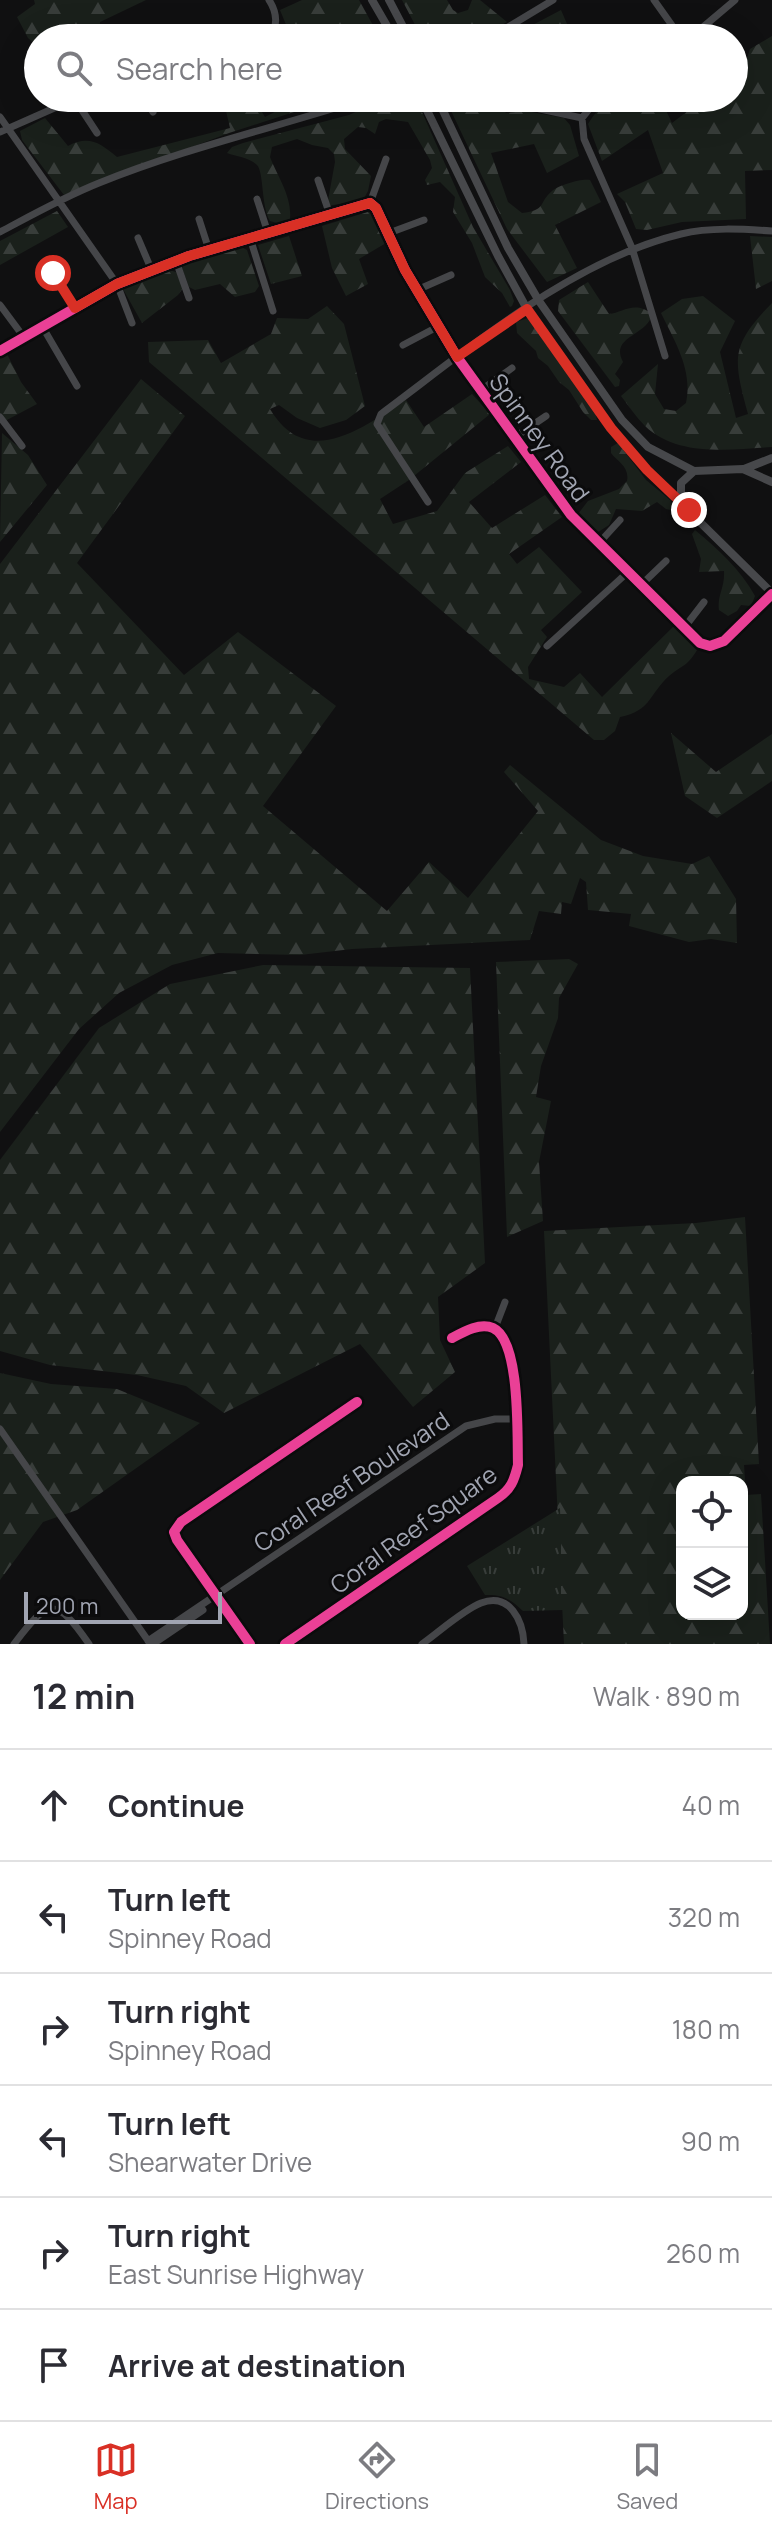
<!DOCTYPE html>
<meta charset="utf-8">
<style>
:root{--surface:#fff;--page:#f2f2f3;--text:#2b2b33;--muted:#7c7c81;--line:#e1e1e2;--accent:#d93025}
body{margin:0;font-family:Manrope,sans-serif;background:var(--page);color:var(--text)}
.controls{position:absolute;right:24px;bottom:24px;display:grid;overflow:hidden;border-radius:16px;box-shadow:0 8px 32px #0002}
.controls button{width:72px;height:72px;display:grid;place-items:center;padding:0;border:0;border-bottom:2px solid var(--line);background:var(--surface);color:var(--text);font:40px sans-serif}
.scale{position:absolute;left:24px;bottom:20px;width:198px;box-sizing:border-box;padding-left:8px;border:4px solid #a1a5b2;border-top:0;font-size:22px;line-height:28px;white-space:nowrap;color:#a1a5b2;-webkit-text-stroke:6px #0b0b0c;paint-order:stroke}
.stop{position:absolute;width:24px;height:24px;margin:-18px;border:6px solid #d93025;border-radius:50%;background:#fff}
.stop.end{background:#d93025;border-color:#fff;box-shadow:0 2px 8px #0008}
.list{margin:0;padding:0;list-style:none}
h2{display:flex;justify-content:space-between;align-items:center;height:104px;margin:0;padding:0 32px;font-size:34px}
h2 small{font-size:26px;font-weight:400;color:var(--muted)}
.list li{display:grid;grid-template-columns:52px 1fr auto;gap:24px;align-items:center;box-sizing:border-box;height:112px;padding:0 32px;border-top:2px solid var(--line)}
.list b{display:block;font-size:30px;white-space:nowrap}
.list p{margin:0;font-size:26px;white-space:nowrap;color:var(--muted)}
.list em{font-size:26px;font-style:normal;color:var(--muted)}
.icon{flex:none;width:44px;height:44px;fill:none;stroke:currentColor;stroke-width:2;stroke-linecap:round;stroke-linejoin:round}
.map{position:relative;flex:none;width:772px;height:1644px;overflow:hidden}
.search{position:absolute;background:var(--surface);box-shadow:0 8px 32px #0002;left:24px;right:24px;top:24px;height:88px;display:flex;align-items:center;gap:20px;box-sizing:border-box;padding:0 28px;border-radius:44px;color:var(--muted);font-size:30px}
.sheet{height:776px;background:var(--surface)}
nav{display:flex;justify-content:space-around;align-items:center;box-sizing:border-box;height:112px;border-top:2px solid var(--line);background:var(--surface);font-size:22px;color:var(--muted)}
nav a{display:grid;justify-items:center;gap:4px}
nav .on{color:var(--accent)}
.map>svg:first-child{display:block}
.forest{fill:url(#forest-firs);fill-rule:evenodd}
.park{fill:url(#park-tufts)}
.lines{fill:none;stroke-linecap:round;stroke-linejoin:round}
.minor{stroke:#454649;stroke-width:7}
.major{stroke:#47484b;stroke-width:8}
.cycleway-casing{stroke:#0b0b0c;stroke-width:15}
.cycleway{stroke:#ea4096;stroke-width:10}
.route{stroke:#d93025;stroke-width:10}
.labels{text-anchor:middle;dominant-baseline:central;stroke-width:6;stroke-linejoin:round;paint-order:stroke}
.street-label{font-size:24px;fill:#a1a5b2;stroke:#0b0b0c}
</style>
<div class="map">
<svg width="772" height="1644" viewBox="0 0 772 1644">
<defs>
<pattern id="forest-firs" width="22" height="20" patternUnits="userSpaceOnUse" patternTransform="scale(2)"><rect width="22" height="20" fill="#1a201b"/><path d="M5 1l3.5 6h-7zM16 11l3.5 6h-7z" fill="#383d3a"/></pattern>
<pattern id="park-tufts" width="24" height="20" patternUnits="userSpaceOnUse" patternTransform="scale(2)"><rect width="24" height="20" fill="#1a201b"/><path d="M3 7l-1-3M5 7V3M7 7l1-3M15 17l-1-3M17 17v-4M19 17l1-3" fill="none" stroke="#383d3a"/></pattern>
</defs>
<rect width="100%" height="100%" fill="#101011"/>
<path class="forest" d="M34 0H146L100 22V38H38V47L28 38 17 17 35 4Z
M302 0H359L380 38H321L287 27 280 10Z
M402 0H447L453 10 458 13 468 10 472 0H480L507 22 477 38H422Z
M561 10 573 38H508Z
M772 36V170L745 171 746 219 682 222 647 230 636 229 625 202 617 194 663 173 648 130 602 161 588 124C609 90 624 98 660 98L672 123 705 98H734V75L744 67 750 49Z
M223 98H253L265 117 302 98H337L229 133 64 195 22 140 20 131 45 118 68 146C89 135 100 143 117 157L230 128Z
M387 98H413L418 103 473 227 510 290 514 301 512 306 510 307 502 293 485 277 472 243 453 212 455 197 440 182 427 185 425 180 432 168 430 160 408 122 386 119 379 122 375 134 366 128 358 127 344 139 345 149 371 176 368 191 363 200 327 206 335 162 334 154 328 148 312 145 297 139 272 147 270 157C278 178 292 196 290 219L277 223 270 221C261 206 264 172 257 165 249 157 237 157 227 153L232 147 243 143 349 115Z
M445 98H498V102L506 113 526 111 564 118 570 125 579 156 547 173 534 144 491 153 508 202 522 213C547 210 538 203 552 191 559 185 582 178 590 180L601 202 555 225 577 268 547 282 507 229Z
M57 211 68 227 0 265V241Z
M371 211 386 243 359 259 368 284 346 296 332 268 322 226Z
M289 236 302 276 271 284 258 245Z
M750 236 772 237V281L756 289Z
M241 247 247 250 259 286 255 292 235 297 220 284 195 290 189 287 182 268 183 265Z
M169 270 176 272 183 288 178 295 142 323 123 289Z
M588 282 609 314C623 313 634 300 652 314 648 336 609 336 623 362L615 374 620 380 619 386 615 387 558 311 559 300Z
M703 296 735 321 720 352 736 418 748 414C733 358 730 346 772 303V447C731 450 677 457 645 426 636 417 629 406 621 396L658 364 655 394 664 409 676 411 686 403C693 370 675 342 661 313L682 299Z
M327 306 344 324 365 406 346 420 320 428 297 418 279 405 270 409C307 471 362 428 406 400L424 427 472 394 490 414 409 480 380 499 393 524 437 511 465 473 508 446 521 462 469 502 492 528 545 495 562 517 509 554 517 564 539 547 582 592 541 630 547 637 528 667 529 679 564 687 580 673 602 697 676 624 697 650C686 668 683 664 669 676 649 694 651 711 620 717L615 731 604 740H594L149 362 148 342 208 340 221 363 271 334 277 318 308 319Z
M528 318 595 412 597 420H591L583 412 569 390 559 382 548 366 538 358 536 351 517 333 516 322Z
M6 352 21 382 37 404 5 421 0 414V355Z
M141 379 185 416 77 563 184 675 238 632 336 706 263 806 387 911 429 862 468 898 538 811 504 772 510 765 601 840 643 856 692 864 709 856 736 899 737 943 711 939 689 942 629 926 631 914 588 910 586 882 580 878 571 904 562 902 561 914 539 911 530 940 352 949 300 955 218 953 172 965 119 993 79 1029 0 1132V564Z
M2 433 28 455 47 485 0 542Z
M618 443 646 480 670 500 676 511 666 509 657 502 642 511 616 509 609 525 595 534 590 525 578 514 588 501 619 489 627 481C630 467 617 461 611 453V447Z
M695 530C718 549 741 570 755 596L751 606 741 605 737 611 728 616 719 610C717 595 725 588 724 571L699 572 701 559 692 534Z
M671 733 716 772 772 734V781L717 818 685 796Z
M569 959 578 964 559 998 558 1018 541 1066 536 1097 551 1101 539 1162 543 1221 507 1237 496 962Z
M263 965 470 968 485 1263 438 1297 440 1340 455 1372 413 1407 360 1344 224 1413 186 1386 137 1375 50 1365 0 1351V1160L99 1028 170 984Z
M745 1217 759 1464 744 1465 746 1495 761 1494 770 1644H564L544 1231 696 1223ZM682 1482H742V1614H682Z
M0 1373 51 1384 117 1389 200 1423 77 1510 43 1522 0 1580Z"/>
<path class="park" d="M560 1508 563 1610 523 1611C511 1599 502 1594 485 1595L467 1566Z"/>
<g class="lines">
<path class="minor" d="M654 0 681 38
M276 27 308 38
M268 38C279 28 277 12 269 0
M490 38 553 0
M690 38 735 0
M74 98 97 133
M144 98 153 112
M603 98 590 108 582 118 584 139 632 248 665 356
M507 102 582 118
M0 117 117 284 132 323
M0 132 77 98
M318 180 330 215
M257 199 268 233
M370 203 376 208 405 270 457 357 571 515 700 643 710 646 724 641 772 594
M370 203 386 159
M199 219 209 250
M0 232C32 215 64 197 99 183 185 148 278 127 367 98
M389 233 424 220
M138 238 152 271
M250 238 273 311
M176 261 189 298
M53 273 75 308
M417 290 451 275
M0 305 23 336
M42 326 77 386
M403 345 439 326
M0 351 117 284 189 256 370 203
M481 390 512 368
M0 417 22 446
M515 437 546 416
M428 502 377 424 381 414C470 348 572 260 681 234 710 227 742 229 772 231
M599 543 620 520
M641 585 666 561
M684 628 704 602
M547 646 628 572
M495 1328 505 1302
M0 1429 149 1642
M148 1641 466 1426 495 1419H516
M14 1644C48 1599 56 1596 89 1644
M153 1644 203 1610
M250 1644 177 1540 174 1532 181 1522 357 1402
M285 1644 498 1498C511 1489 514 1481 518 1465 517 1437 521 1341 493 1328 480 1322 463 1332 452 1338
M422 1644C439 1632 463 1610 481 1603 510 1592 523 1621 524 1644"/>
<path class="major" d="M372 0 394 38
M389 0 409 38
M421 98 498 256 527 309 611 428 647 470 772 593
M437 98 508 248 539 301 622 420 648 447 694 471
M744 469 772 458
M687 506 681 493V483L694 471 743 469 772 482"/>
<g class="cycleway-casing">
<path id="cycleway" d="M0 351 117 284 189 256 370 203 376 208 405 270 457 357 571 515 700 643 710 646 724 641 772 594
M250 1644 177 1540 174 1532 181 1522 357 1402
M285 1644 498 1498C511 1489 514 1481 518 1465 517 1437 521 1341 493 1328 480 1322 463 1332 452 1338"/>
</g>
<use href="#cycleway" class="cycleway"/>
</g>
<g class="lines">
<path class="route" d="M53 273 75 308 117 284 189 256 370 203 376 208 405 270 457 357 527 309 611 428 647 470 689 510"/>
</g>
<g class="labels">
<g class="street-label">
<text transform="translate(540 437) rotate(54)">Spinney Road</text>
<text transform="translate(351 1481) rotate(-34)">Coral Reef Boulevard</text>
<text transform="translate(413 1529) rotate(-36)">Coral Reef Square</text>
</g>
</g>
</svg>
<div class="controls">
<button><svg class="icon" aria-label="locate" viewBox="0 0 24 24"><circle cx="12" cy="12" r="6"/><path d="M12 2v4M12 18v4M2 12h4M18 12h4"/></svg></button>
<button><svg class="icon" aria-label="layers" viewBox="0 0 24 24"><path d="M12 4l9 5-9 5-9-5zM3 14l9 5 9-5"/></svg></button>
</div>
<div class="scale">200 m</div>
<div class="stop" style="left:53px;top:273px"></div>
<div class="stop end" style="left:689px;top:510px"></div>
<div class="search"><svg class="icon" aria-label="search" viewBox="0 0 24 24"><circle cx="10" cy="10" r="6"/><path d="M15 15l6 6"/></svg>Search here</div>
</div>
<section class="sheet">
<h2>12 min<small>Walk · 890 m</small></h2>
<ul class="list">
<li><svg class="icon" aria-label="ahead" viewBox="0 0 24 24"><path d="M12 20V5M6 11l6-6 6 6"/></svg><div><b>Continue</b></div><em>40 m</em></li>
<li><svg class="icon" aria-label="left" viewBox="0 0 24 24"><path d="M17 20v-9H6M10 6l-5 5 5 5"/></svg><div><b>Turn left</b><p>Spinney Road</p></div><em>320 m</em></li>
<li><svg class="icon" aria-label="right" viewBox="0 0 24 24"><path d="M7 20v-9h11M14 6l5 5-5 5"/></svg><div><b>Turn right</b><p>Spinney Road</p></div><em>180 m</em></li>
<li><svg class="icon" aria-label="left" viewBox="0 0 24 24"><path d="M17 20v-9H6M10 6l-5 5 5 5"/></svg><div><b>Turn left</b><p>Shearwater Drive</p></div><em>90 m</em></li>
<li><svg class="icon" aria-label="right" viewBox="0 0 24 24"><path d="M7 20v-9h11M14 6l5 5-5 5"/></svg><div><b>Turn right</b><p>East Sunrise Highway</p></div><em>260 m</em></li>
<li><svg class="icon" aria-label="arrive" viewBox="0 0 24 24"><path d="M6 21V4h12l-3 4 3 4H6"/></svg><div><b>Arrive at destination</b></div></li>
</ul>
</section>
<nav>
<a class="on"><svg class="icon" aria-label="map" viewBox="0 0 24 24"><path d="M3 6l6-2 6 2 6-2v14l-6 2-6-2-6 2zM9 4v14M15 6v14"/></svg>Map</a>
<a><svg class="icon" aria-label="directions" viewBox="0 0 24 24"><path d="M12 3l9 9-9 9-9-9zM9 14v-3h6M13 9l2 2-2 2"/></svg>Directions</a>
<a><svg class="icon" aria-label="saved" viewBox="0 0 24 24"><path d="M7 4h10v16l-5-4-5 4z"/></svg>Saved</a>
</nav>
